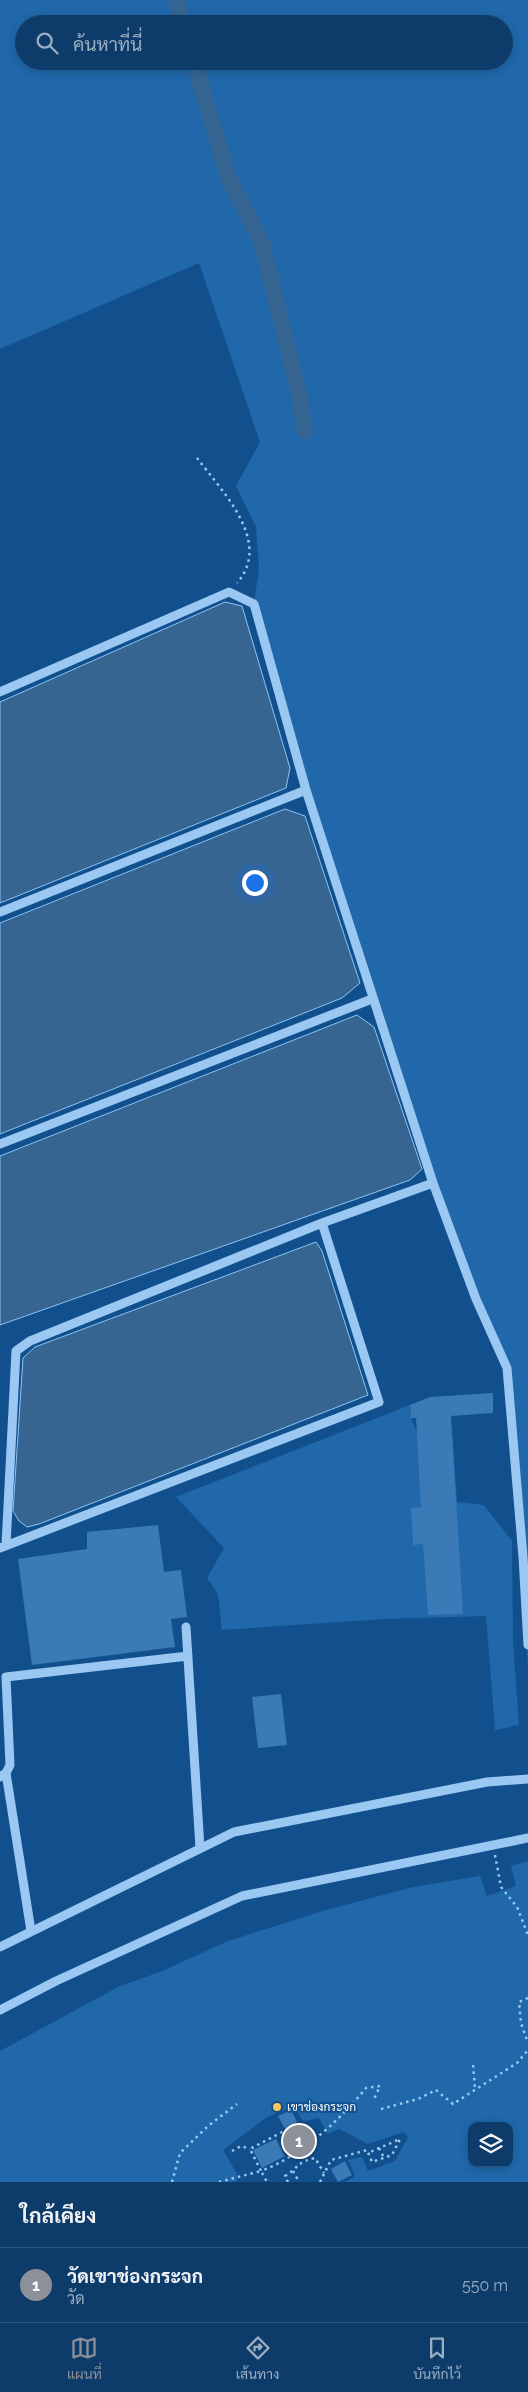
<!DOCTYPE html>
<html lang="th">
<meta charset="utf-8">
<style>
:root{--surface:#0d3c6a;--page:#1b4772;--text:#f1f3f6;--muted:#9aadc1;--line:#2d567e;--accent:#8c9099}
body{margin:0;font-family:Raleway,Sarabun,sans-serif;background:var(--page);color:var(--text)}
.controls{position:absolute;right:15px;bottom:15px;display:grid;overflow:hidden;border-radius:10px;box-shadow:0 2px 8px #0003}
.controls button{width:45px;height:45px;display:grid;place-items:center;padding:0;border:0;border-bottom:1px solid var(--line);background:var(--surface);color:var(--text);font:25px sans-serif}
.you{position:absolute;left:254px;top:882px;width:18px;height:18px;margin:-12px;border:4px solid #fff;border-radius:50%;background:#1a73e8;box-shadow:0 0 0 8px #1a73e833}
.badge{display:grid;place-items:center;width:32px;height:32px;border-radius:50%;background:var(--accent);color:#fff;font-size:16px;font-weight:700}
.pin{position:absolute;translate:-50% -50%;border:2px solid #fff;box-shadow:0 1px 5px #0006}
.list{margin:0;padding:0;list-style:none}
h2{display:flex;justify-content:space-between;align-items:center;height:65px;margin:0;padding:0 20px;font-size:21px}
h2 small{font-size:16px;font-weight:400;color:var(--muted)}
.list li{display:grid;grid-template-columns:32px 1fr auto;gap:15px;align-items:center;box-sizing:border-box;height:75px;padding:0 20px;border-top:1px solid var(--line)}
.list b{display:block;font-size:19px;white-space:nowrap}
.list p{margin:0;font-size:16px;white-space:nowrap;color:var(--muted)}
.list em{font-size:16px;font-style:normal;color:var(--muted)}
.icon{flex:none;width:28px;height:28px;fill:none;stroke:currentColor;stroke-width:2;stroke-linecap:round;stroke-linejoin:round}
.map{position:relative;flex:none;width:528px;height:2182px;overflow:hidden}
.search{position:absolute;background:var(--surface);box-shadow:0 2px 8px #0003;left:15px;right:15px;top:15px;height:55px;display:flex;align-items:center;gap:12px;box-sizing:border-box;padding:0 18px;border-radius:28px;color:var(--muted);font-size:19px}
.sheet{height:140px;background:var(--surface)}
nav{display:flex;justify-content:space-around;align-items:center;box-sizing:border-box;height:70px;border-top:1px solid var(--line);background:var(--surface);font-size:14px;color:var(--muted)}
nav a{display:grid;justify-items:center;gap:2px}
nav .on{color:var(--accent)}
.map>svg:first-child{display:block}
.green{fill:#2068aa;fill-rule:evenodd}
.water{fill:#366591;stroke:#8bc4f5}
.lines{fill:none;stroke-linecap:round;stroke-linejoin:round}
.canal{stroke:#366591;stroke-width:16}
.building{fill:#3a7ab7}
.path{stroke:#9ac8f2;stroke-width:2.5;stroke-dasharray:2.5 4;stroke-linecap:butt}
.minor{stroke:#9ac8f2;stroke-width:9}
.poi-dot{fill:#ffc45b;stroke:#11508d;stroke-width:2}
.labels{text-anchor:middle;dominant-baseline:central;stroke-width:4;stroke-linejoin:round;paint-order:stroke}
.poi-label{font-size:12px;fill:#fff;stroke:#11508d;text-anchor:start}
</style>
<div class="map">
<svg width="528" height="2182" viewBox="0 0 528 2182">
<rect width="100%" height="100%" fill="#11508d"/>
<path class="green" d="M0 0H528V1667L507 1368 476 1299 372 999 254 604 259 568 256 527 236 486 260 442 199 263 0 349ZM24 24H504V61H24Z
M410 1405 411 1418 417 1433 452 1431 457 1502 484 1505 512 1541 513 1643 519 1725 495 1730 486 1616 384 1619 222 1630 218 1594 207 1578 224 1548 176 1497Z
M528 1861V2182H345L355 2176 348 2160 362 2157 368 2171 395 2161 408 2137 404 2132 368 2144 339 2129 328 2134 319 2118 303 2121 294 2106 267 2117 223 2150 237 2174V2182H0V2051L120 1986 160 1972 228 1941 326 1910 413 1887 480 1876 487 1896 516 1886 511 1866ZM472 2126H509V2163H472Z"/>
<path class="water" d="M225 602 242 606 290 768 286 788 0 903V702Z
M285 809 305 816 360 983 342 998 0 1134V923Z
M357 1015 374 1027 422 1169 410 1180 0 1325V1156Z
M316 1242 322 1251 368 1395 39 1524 27 1527 19 1521 13 1511 23 1358 35 1347Z"/>
<g class="lines">
<path class="canal" d="M176 0 183 24
M194 61 228 177 262 243 300 398 305 431"/>
</g>
<path class="building" d="M493 1393V1413L451 1416 463 1614 428 1615 423 1544 413 1545 411 1508 421 1507 416 1418H411L410 1405 430 1397Z
M158 1525 164 1572 181 1570 187 1617 171 1619 175 1647 32 1665 18 1559 87 1549V1532Z
M281 1694 287 1745 258 1748 252 1697Z
M291 2110 297 2122 285 2129 278 2116Z
M276 2139 285 2156 262 2168 253 2150Z
M345 2161 352 2175 338 2182 331 2169Z"/>
<g class="lines">
<path class="path" d="M197 458C222 491 273 542 237 583
M495 1855 501 1887 517 1907 528 1935
M528 1998 519 2002 521 2023 528 2043
M473 2065 475 2088
M381 2109 418 2099 436 2090 453 2104 517 2063 528 2050
M379 2148 384 2158
M232 2151 241 2146 250 2149
M296 2152 284 2131 250 2149 261 2171C301 2156 339 2121 366 2088L380 2086 374 2099
M293 2171 299 2182
M172 2182 180 2153 208 2126 237 2104
M219 2182 261 2171 267 2182
M288 2182 285 2176C300 2167 296 2162 315 2158L324 2173
M320 2182 331 2160 367 2150 372 2162 392 2155 400 2139 368 2153"/>
<path class="minor" d="M0 692 229 592 254 604 306 790 433 1183 476 1299 507 1368 523 1557 528 1645
M0 912 306 790
M0 1144 372 999
M6 1545 16 1351 30 1341 322 1223
M0 1548 379 1402 322 1223 433 1183
M186 1627 200 1848
M6 1773 31 1931
M0 1777 6 1773 10 1765 6 1677 188 1656
M0 1947 234 1832 487 1782 528 1779
M0 2010 56 1981 242 1896 528 1838"/>
</g>
<circle class="poi-dot" cx="277" cy="2107" r="5"/>
<g class="labels">
<g class="poi-label">
<text x="287" y="2107">เขาช่องกระจก</text>
</g>
</g>
</svg>
<div class="controls">
<button><svg class="icon" aria-label="layers" viewBox="0 0 24 24"><path d="M12 4l9 5-9 5-9-5zM3 14l9 5 9-5"/></svg></button>
</div>
<div class="you"></div>
<div class="pin badge" style="left:299px;top:2141px">1</div>
<div class="search"><svg class="icon" aria-label="search" viewBox="0 0 24 24"><circle cx="10" cy="10" r="6"/><path d="M15 15l6 6"/></svg>ค้นหาที่นี่</div>
</div>
<section class="sheet">
<h2>ใกล้เคียง<small></small></h2>
<ul class="list">
<li><span class="badge">1</span><div><b>วัดเขาช่องกระจก</b><p>วัด</p></div><em>550 m</em></li>
</ul>
</section>
<nav>
<a class="on"><svg class="icon" aria-label="map" viewBox="0 0 24 24"><path d="M3 6l6-2 6 2 6-2v14l-6 2-6-2-6 2zM9 4v14M15 6v14"/></svg>แผนที่</a>
<a><svg class="icon" aria-label="directions" viewBox="0 0 24 24"><path d="M12 3l9 9-9 9-9-9zM9 14v-3h6M13 9l2 2-2 2"/></svg>เส้นทาง</a>
<a><svg class="icon" aria-label="saved" viewBox="0 0 24 24"><path d="M7 4h10v16l-5-4-5 4z"/></svg>บันทึกไว้</a>
</nav>
